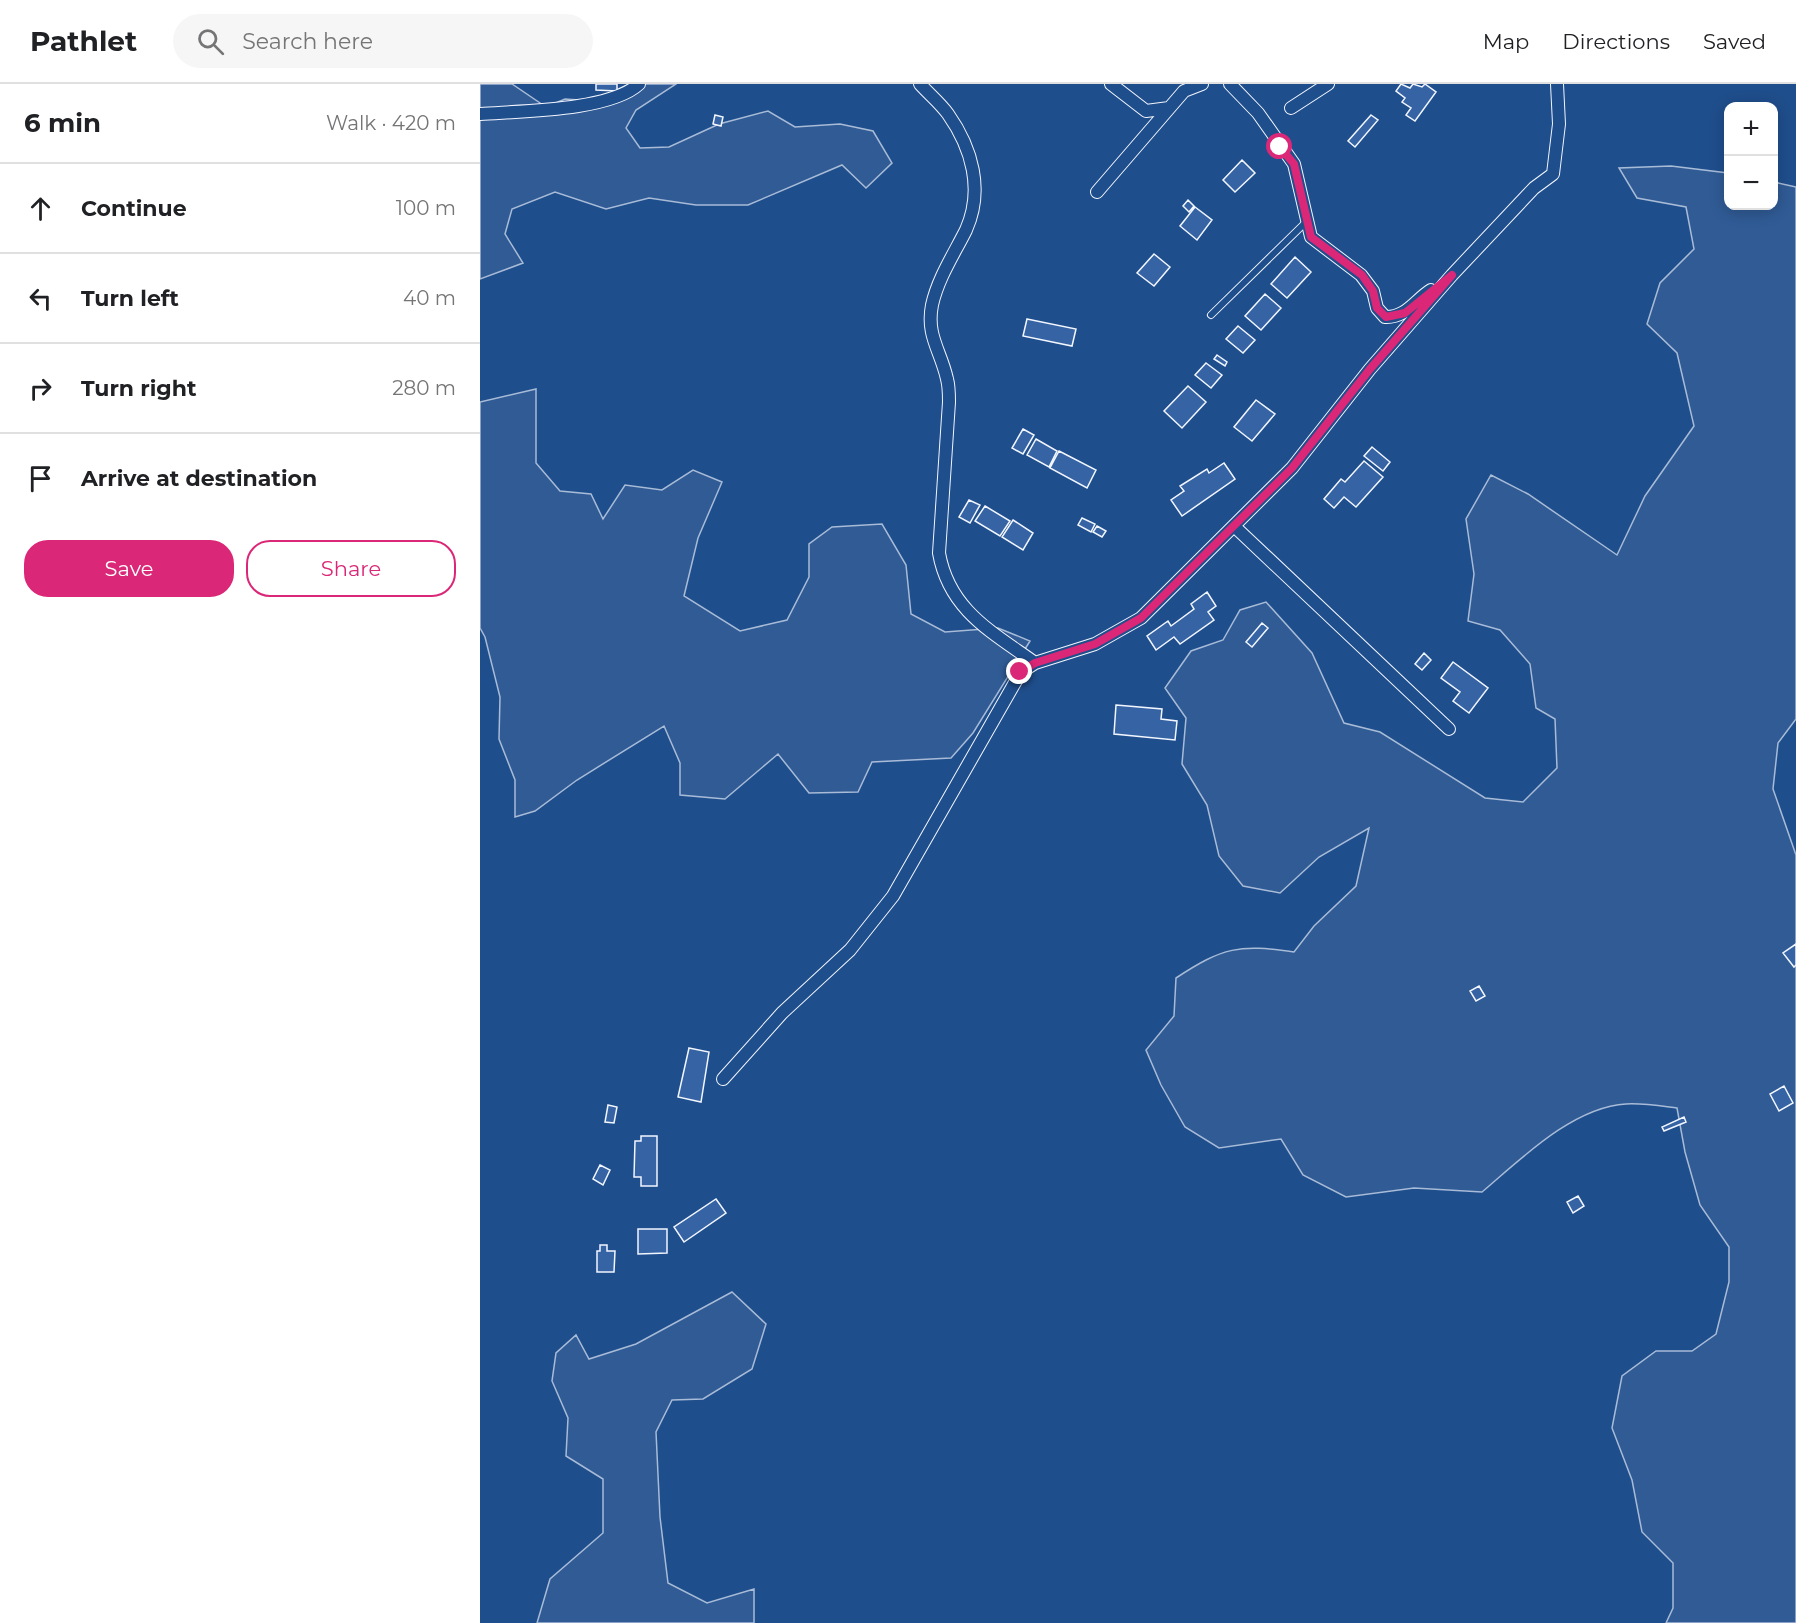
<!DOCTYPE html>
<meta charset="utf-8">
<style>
:root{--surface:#fff;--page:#f6f6f6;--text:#202124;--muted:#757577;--line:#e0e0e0;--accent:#db2777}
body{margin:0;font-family:Montserrat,sans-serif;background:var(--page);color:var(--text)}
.controls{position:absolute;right:18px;top:18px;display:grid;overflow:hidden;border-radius:12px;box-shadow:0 3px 15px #0003}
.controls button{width:54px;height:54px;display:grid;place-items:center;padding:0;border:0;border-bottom:2px solid var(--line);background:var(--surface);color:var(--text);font:30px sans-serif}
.stop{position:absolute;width:18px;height:18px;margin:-14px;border:4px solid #db2777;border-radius:50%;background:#fff}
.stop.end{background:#db2777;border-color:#fff;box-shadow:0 2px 6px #0008}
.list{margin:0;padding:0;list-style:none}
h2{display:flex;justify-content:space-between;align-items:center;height:78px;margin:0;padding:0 24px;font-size:26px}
h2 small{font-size:20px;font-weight:400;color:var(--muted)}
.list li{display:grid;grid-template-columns:39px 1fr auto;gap:18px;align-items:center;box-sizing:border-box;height:90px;padding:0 24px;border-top:2px solid var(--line)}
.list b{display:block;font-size:22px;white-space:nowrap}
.list em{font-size:20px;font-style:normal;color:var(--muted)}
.actions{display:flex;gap:12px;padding:18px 24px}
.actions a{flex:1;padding:14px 0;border:2px solid var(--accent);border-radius:24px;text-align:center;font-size:21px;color:var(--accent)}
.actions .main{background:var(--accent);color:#fff}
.icon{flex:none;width:33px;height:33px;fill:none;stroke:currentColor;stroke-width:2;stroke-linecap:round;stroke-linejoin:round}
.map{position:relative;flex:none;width:1316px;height:1539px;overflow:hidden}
header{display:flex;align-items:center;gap:36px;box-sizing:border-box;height:84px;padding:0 30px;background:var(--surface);border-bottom:2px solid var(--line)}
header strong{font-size:28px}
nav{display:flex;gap:33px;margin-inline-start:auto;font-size:21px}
.search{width:420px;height:54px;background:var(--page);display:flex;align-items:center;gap:15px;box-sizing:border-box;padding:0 21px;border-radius:33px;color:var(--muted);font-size:22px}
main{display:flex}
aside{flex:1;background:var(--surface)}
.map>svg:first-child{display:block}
.green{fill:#305b95;stroke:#a8bbd7;stroke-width:1.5}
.building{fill:#3563a3;stroke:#f2f6ff;stroke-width:1.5}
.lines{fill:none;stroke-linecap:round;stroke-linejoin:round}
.lane-casing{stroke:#f2f6ff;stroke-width:8}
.street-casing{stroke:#f2f6ff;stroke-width:14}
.lane{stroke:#1f4e8c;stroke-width:6}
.street{stroke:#1f4e8c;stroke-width:12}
.route{stroke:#db2777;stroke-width:8}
</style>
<header>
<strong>Pathlet</strong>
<div class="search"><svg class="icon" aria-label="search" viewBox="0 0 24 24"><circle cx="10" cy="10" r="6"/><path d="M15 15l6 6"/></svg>Search here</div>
<nav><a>Map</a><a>Directions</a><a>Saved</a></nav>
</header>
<main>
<aside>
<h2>6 min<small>Walk · 420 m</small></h2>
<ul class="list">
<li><svg class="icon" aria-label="ahead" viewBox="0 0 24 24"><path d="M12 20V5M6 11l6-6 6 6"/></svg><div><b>Continue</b></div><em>100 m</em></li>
<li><svg class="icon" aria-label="left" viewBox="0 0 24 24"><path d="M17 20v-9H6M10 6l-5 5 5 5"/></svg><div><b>Turn left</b></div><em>40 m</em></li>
<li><svg class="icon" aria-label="right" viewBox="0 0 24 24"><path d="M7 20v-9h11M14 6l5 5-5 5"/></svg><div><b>Turn right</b></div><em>280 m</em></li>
<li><svg class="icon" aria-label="arrive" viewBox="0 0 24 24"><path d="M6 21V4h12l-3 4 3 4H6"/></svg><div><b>Arrive at destination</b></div></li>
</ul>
<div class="actions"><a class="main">Save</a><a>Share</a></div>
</aside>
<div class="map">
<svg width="1316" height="1539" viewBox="0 0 1316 1539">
<rect width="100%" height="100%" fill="#1f4e8c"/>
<path class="green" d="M0 0H32L66 23 85 15 113 17 149 0H196L156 26 146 44 160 64 189 63 239 40 288 27 315 43 360 40 393 47 412 79 386 104 362 81 268 121H216L169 114 126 125 75 108 32 125 25 150 43 179 0 195Z
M1191 82 1248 89V122H1294V98L1316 103V635L1298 659 1293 705 1316 771V1539H1186L1193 1524V1479L1162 1448 1152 1396 1132 1344 1142 1292 1176 1267H1212L1236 1250 1249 1198V1163L1220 1121 1205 1068 1197 1024C1181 1022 1163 1019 1146 1020 1093 1023 1041 1075 1002 1108L934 1104 866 1113 823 1091 801 1055 739 1064 705 1043 681 1001 666 966 694 932 696 894C743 863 759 860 814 868L834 842 876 802 889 744 839 773 800 809 763 802 739 772 727 721 702 680 706 634 685 604 711 567 743 556 760 526 786 518 832 569 864 639 900 648 1005 714 1043 718 1077 684 1075 635 1056 624 1050 580 1020 546 988 537 994 490 986 435 1011 391 1048 410 1137 471 1165 412 1214 342 1197 269 1167 240 1180 199 1214 165 1206 123 1157 114 1139 84Z
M56 305V379L80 407 111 410 123 435 145 401 182 406 213 386 242 398 218 454 204 512 260 547 307 536 329 493V460L352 443 402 440 426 481 431 530 465 548 518 544 550 557 493 649 471 674 392 678 378 708 329 709 298 670 245 715 200 711V679L184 642 97 696 55 727 35 733V696L19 655 20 613 5 553 0 544V318Z
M252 1208 286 1240 272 1285 223 1315 192 1316 176 1348 180 1433 188 1499 227 1519 274 1505V1539H57L70 1495 123 1449V1395L86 1372 88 1334 72 1297 76 1269 96 1251 109 1275 156 1260Z"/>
<path class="building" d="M116 0H137V7L116 6Z
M921 0 930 4 933 0 942 3 945 0 956 8 935 37 926 31 931 24 922 18 925 14 916 7Z
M235 31 243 33 241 42 233 40Z
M891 31 898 36 875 63 868 57Z
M762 76 775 89 755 108 743 96Z
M708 116 714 122 709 128 703 122Z
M715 123 732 136 717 156 700 142Z
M674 170 690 183 674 202 657 189Z
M815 173 831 188 807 214 791 200Z
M785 210 801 224 781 246 765 232Z
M547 235 596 245 592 262 543 252Z
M758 242 775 256 763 269 746 255Z
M737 271 747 278 745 282 734 275Z
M726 279 742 291 731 304 715 291Z
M708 302 726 318 702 344 684 327Z
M776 316 795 330 772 357 754 343Z
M543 345 554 351 543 370 532 364Z
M556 355 577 367 569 383 547 371Z
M892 363 910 378 903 387 884 372Z
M579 367 616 386 607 404 570 384Z
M884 377 903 393 876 423 864 413 854 424 844 415 861 395 865 398Z
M744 379 755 395 702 432 691 416 704 407 700 402 727 385 729 389Z
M489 416 500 421 490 439 479 433Z
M505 422 530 437 520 452 495 437Z
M602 434 615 440 611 448 598 441Z
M533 436 553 449 543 466 522 453Z
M617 442 626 447 622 453 613 448Z
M727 508 736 522 728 528 734 536 700 560 694 553 676 566 667 552 688 537 691 542 714 525 711 520Z
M782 539 788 544 772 563 766 558Z
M944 569 951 576 942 586 935 580Z
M973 578 1008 604 989 629 973 617 980 608 961 594Z
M636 621 682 625 681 635 697 637 695 656 634 650Z
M1316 860V881L1314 883 1303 869Z
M999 902 1005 912 996 917 990 907Z
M209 964 229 968 221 1018 198 1013Z
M1304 1002 1313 1019 1299 1027 1290 1010Z
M128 1021 137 1023 134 1039 125 1038Z
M1204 1033 1206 1038 1184 1047 1182 1043Z
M161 1052H177V1102H161V1093H154L155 1057H161Z
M120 1081 130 1086 123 1101 113 1095Z
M1098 1112 1104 1122 1093 1129 1087 1118Z
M236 1115 246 1129 204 1158 194 1143Z
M158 1145H187V1169L158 1170Z
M120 1161H127V1167H135L134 1188H117V1167H120Z"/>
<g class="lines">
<g class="lane-casing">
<path id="lane" d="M731 231 825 139 826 142"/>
</g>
<g class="street-casing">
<path id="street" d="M440 0C449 10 460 19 468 30 492 64 504 106 486 146 474 170 458 194 452 221 446 252 461 267 467 295 469 302 469 310 469 318L459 469C469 526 512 548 555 579
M631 0 666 27 689 24
M750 0 778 29 814 80 831 153 881 191 893 207 897 224 905 233C926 234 935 216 951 206
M811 24 848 0
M0 30C40 27 130 27 159 0
M617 108 704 7 722 0
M754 442 969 645
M243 995 302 929 370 866 413 812 541 588 555 579 615 560 661 534 812 384 890 285 972 191 1054 104 1073 90 1079 40 1077 0"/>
</g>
<use href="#lane" class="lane"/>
<use href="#street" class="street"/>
</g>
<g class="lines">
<path class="route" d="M540 588 555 579 615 560 661 534 812 384 890 285 972 191 925 229 906 233 897 224 893 207 882 191 831 153 814 80 800 63"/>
</g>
</svg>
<div class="controls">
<button>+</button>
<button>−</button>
</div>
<div class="stop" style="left:800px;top:63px"></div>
<div class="stop end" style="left:540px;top:588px"></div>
</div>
</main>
